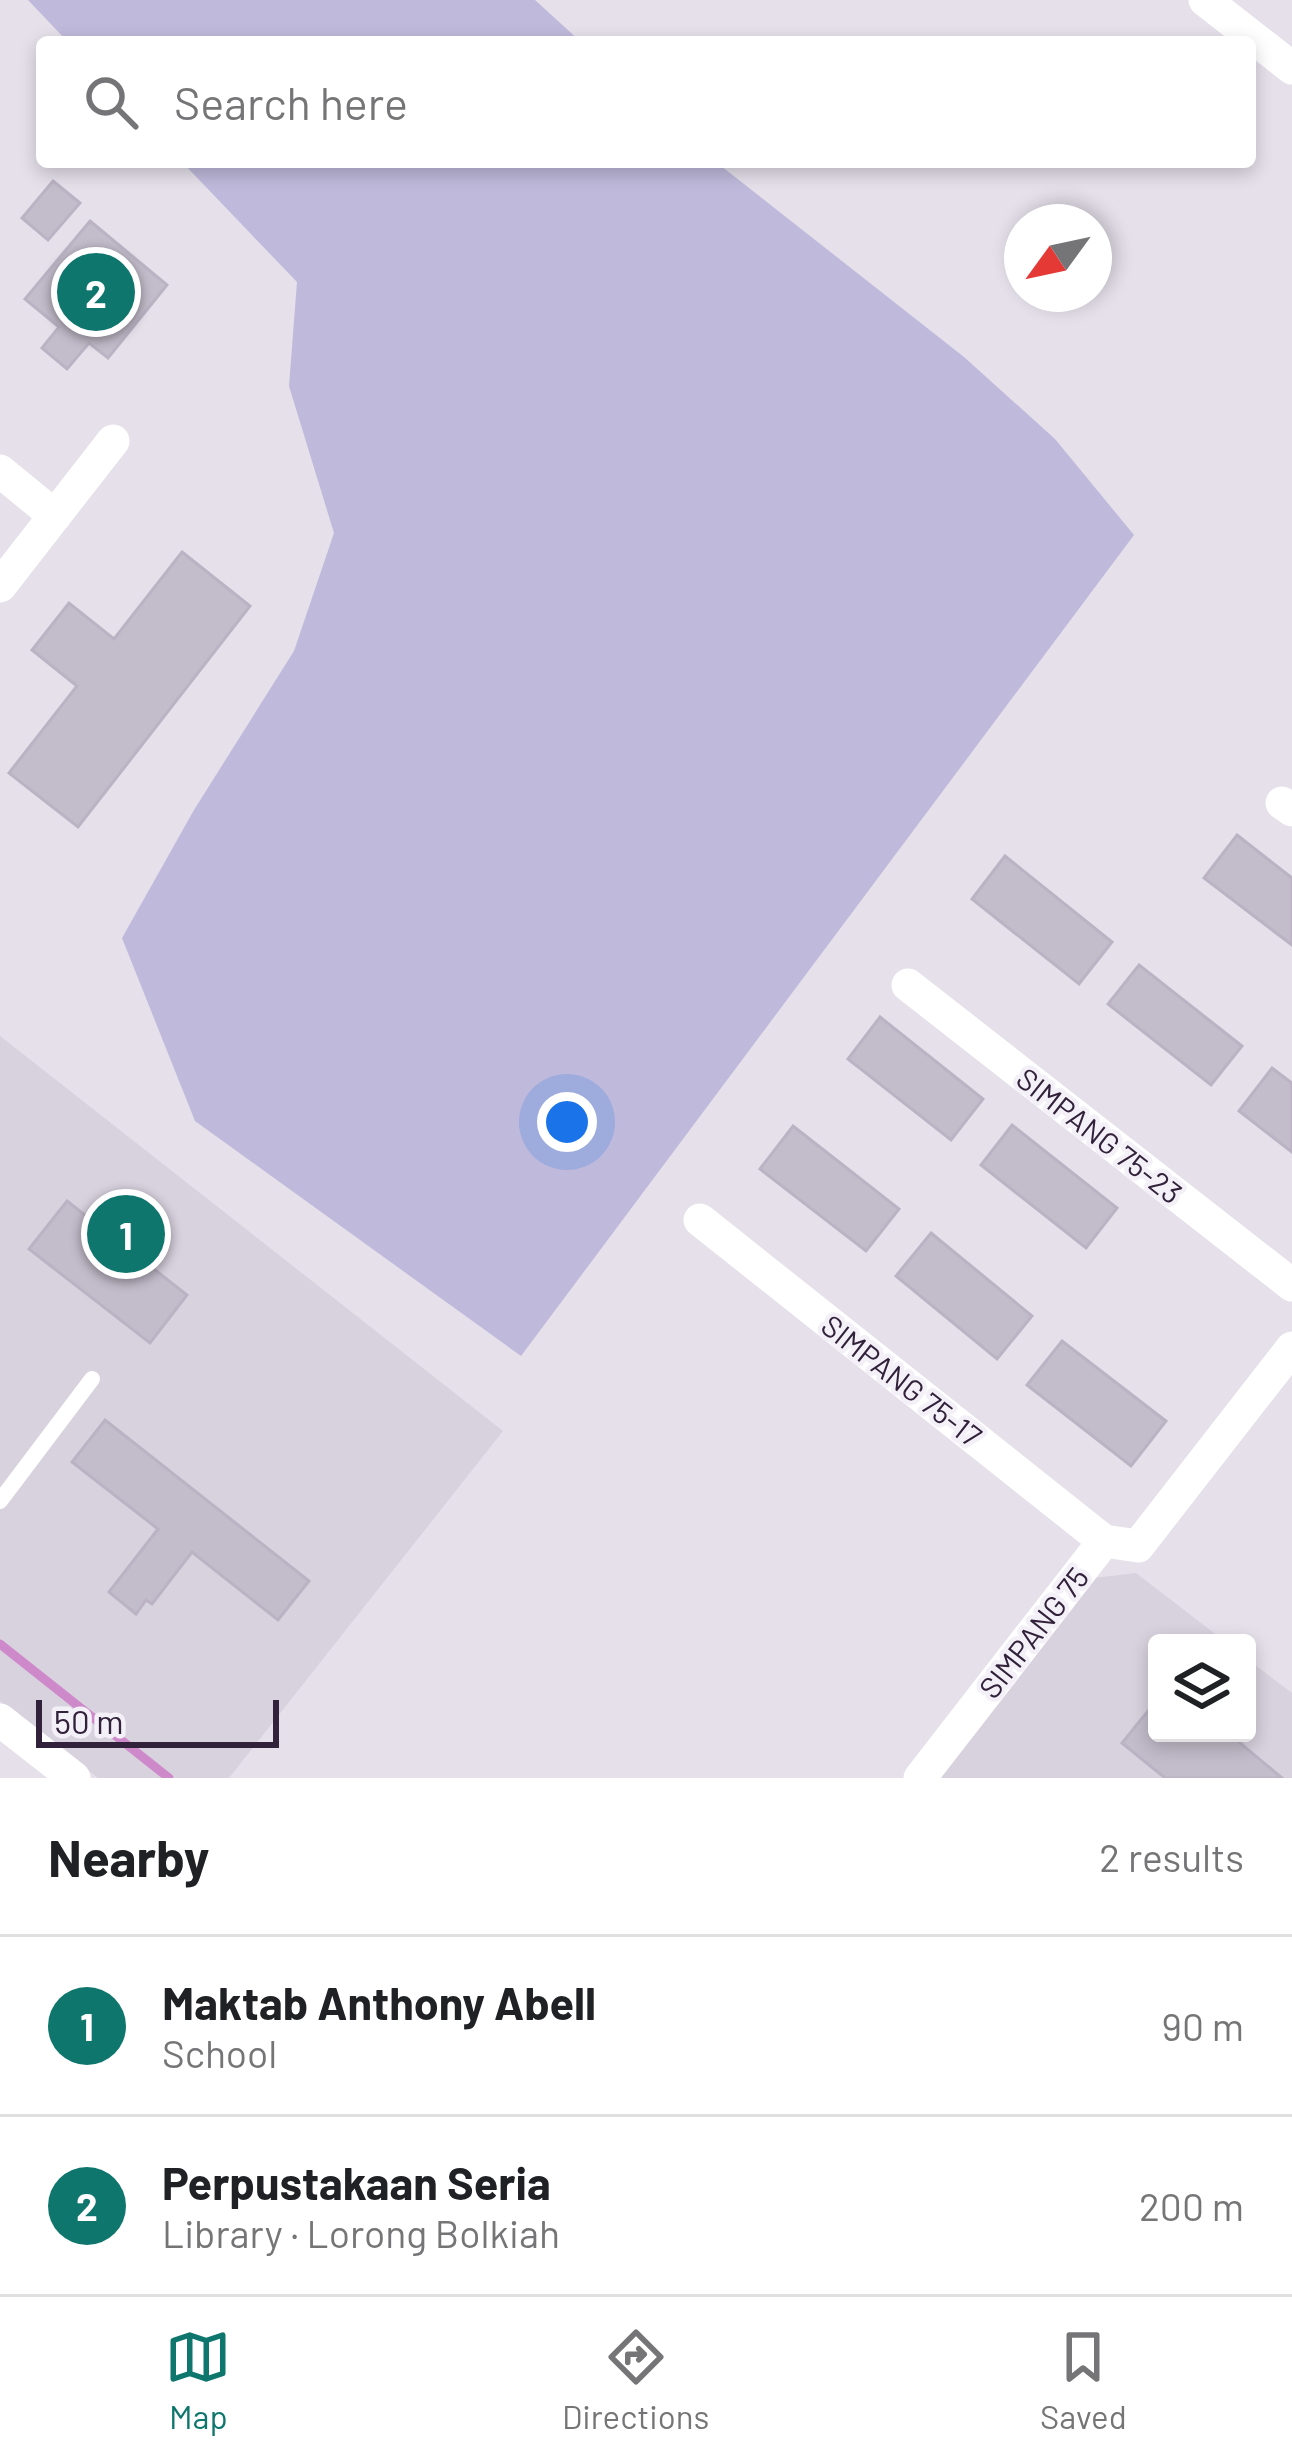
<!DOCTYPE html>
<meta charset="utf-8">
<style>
:root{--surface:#fff;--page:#f2f2f2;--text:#202124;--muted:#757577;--line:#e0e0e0;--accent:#0f766e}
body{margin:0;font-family:Barlow,sans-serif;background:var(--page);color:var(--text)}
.controls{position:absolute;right:36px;bottom:36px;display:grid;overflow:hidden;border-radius:12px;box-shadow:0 6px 18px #0003}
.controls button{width:108px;height:108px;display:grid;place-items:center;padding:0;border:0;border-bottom:3px solid var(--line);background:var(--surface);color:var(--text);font:60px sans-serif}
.compass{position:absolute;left:1004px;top:204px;width:108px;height:108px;border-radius:50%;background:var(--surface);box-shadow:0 6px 18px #0003;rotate:237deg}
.scale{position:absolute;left:36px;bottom:30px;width:243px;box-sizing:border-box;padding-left:12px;border:6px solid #31213a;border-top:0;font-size:33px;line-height:42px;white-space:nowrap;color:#31213a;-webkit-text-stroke:9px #f3f0f7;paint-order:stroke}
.you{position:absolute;left:567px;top:1122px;width:42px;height:42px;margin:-30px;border:9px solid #fff;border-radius:50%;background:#1a73e8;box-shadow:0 0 0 18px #1a73e833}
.badge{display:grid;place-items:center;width:78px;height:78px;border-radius:50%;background:var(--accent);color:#fff;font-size:39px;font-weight:700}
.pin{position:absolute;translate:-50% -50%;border:6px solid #fff;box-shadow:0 3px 12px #0006}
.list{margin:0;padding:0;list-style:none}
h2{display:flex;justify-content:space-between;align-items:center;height:156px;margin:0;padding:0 48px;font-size:51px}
h2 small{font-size:39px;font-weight:400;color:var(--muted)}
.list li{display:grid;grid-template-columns:78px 1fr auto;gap:36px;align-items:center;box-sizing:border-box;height:180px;padding:0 48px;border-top:3px solid var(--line)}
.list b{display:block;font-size:45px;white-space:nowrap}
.list p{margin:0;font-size:39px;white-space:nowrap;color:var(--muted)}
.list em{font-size:39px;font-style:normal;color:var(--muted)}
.icon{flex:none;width:66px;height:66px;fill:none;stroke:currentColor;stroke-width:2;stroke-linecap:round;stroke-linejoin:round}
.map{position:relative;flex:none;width:1292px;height:1778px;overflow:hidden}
.search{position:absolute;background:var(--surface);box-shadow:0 6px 18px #0003;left:36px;right:36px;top:36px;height:132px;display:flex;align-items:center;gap:30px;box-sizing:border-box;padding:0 42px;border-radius:12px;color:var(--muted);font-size:45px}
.sheet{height:516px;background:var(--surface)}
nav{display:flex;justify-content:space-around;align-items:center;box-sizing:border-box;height:168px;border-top:3px solid var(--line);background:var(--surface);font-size:33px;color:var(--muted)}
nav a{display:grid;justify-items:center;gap:6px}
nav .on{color:var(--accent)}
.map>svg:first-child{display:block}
.built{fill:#d8d1de}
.green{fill:#bfb9db}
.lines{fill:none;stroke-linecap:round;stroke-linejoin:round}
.stream{stroke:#ce89ca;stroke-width:9}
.building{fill:#c3bccb;stroke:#bbb3c4;stroke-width:3}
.lane{stroke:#fff;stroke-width:16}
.street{stroke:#fff;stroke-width:33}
.labels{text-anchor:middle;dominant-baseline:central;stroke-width:9;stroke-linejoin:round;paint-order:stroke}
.street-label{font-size:30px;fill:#31213a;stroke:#f3f0f7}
</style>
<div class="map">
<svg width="1292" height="1778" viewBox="0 0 1292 1778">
<rect width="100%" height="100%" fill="#e5e0ea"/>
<path class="built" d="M0 1036 503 1431 229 1778H98L0 1701Z
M1136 1573 1227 1643H1157V1733H1247V1659L1292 1693V1778H938L1094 1578Z"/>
<path class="green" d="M28 0H535L581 42H68Z
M182 162H716L964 357 1055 439 1134 535 521 1356 195 1121 122 938 194 810 294 651 334 533 289 386 297 282Z"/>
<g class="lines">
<path class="stream" d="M0 1644 169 1778"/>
</g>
<path class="building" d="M53 181 80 203 48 240 22 218Z
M90 221 167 285 108 358 89 343 67 369 42 348 59 327 25 299Z
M182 552 250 606 78 827 9 773 77 686 32 650 69 603 114 639Z
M1237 835 1292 878V945L1204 878Z
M1005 856 1112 942 1079 984 972 899Z
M1139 965 1242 1046 1211 1085 1108 1004Z
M880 1017 983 1099 951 1140 848 1059Z
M1272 1068 1292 1083V1152L1239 1111Z
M1012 1125 1117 1208 1086 1248 981 1165Z
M793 1126 899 1209 866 1251 760 1169Z
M67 1201 187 1295 150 1343 29 1249Z
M931 1233 1032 1316 997 1359 896 1276Z
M1062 1341 1166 1421 1131 1466 1027 1385Z
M105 1420 309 1581 278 1620 192 1552 152 1604 146 1600 136 1614 109 1592 158 1529 72 1462Z
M1157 1700V1733H1228L1282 1778H1165L1122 1743Z"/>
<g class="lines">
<path class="lane" d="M0 1501 92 1379"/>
<path class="street" d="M1205 0 1292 68
M0 471 55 516
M0 586 113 441
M1282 803 1292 810
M908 985 1292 1285
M700 1220 1104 1541
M1104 1541 1138 1546 1292 1348
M0 1720 74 1778
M920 1778 1104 1541"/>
</g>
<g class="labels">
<g class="street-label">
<text transform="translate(1100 1135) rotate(38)">SIMPANG 75-23</text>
<text transform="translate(902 1380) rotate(38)">SIMPANG 75-17</text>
<text transform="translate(1033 1632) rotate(-52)">SIMPANG 75</text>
</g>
</g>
</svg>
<div class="controls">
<button><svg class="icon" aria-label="layers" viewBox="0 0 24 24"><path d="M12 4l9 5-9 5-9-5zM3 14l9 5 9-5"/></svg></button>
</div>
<svg class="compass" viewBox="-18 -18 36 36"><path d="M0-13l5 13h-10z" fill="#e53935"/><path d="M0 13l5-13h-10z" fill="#757577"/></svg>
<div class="scale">50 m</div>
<div class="you"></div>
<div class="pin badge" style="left:126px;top:1234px">1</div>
<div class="pin badge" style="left:96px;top:292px">2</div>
<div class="search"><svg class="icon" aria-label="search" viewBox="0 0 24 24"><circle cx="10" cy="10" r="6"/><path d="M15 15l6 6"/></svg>Search here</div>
</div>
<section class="sheet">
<h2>Nearby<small>2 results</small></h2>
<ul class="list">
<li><span class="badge">1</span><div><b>Maktab Anthony Abell</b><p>School</p></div><em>90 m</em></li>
<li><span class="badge">2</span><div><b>Perpustakaan Seria</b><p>Library · Lorong Bolkiah</p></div><em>200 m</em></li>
</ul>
</section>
<nav>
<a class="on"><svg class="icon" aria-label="map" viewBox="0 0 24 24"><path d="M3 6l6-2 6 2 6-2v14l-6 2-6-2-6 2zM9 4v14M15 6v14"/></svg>Map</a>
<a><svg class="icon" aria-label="directions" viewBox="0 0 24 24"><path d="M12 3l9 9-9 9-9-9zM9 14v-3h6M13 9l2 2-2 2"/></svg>Directions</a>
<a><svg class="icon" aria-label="saved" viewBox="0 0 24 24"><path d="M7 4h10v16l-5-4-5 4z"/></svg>Saved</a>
</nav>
